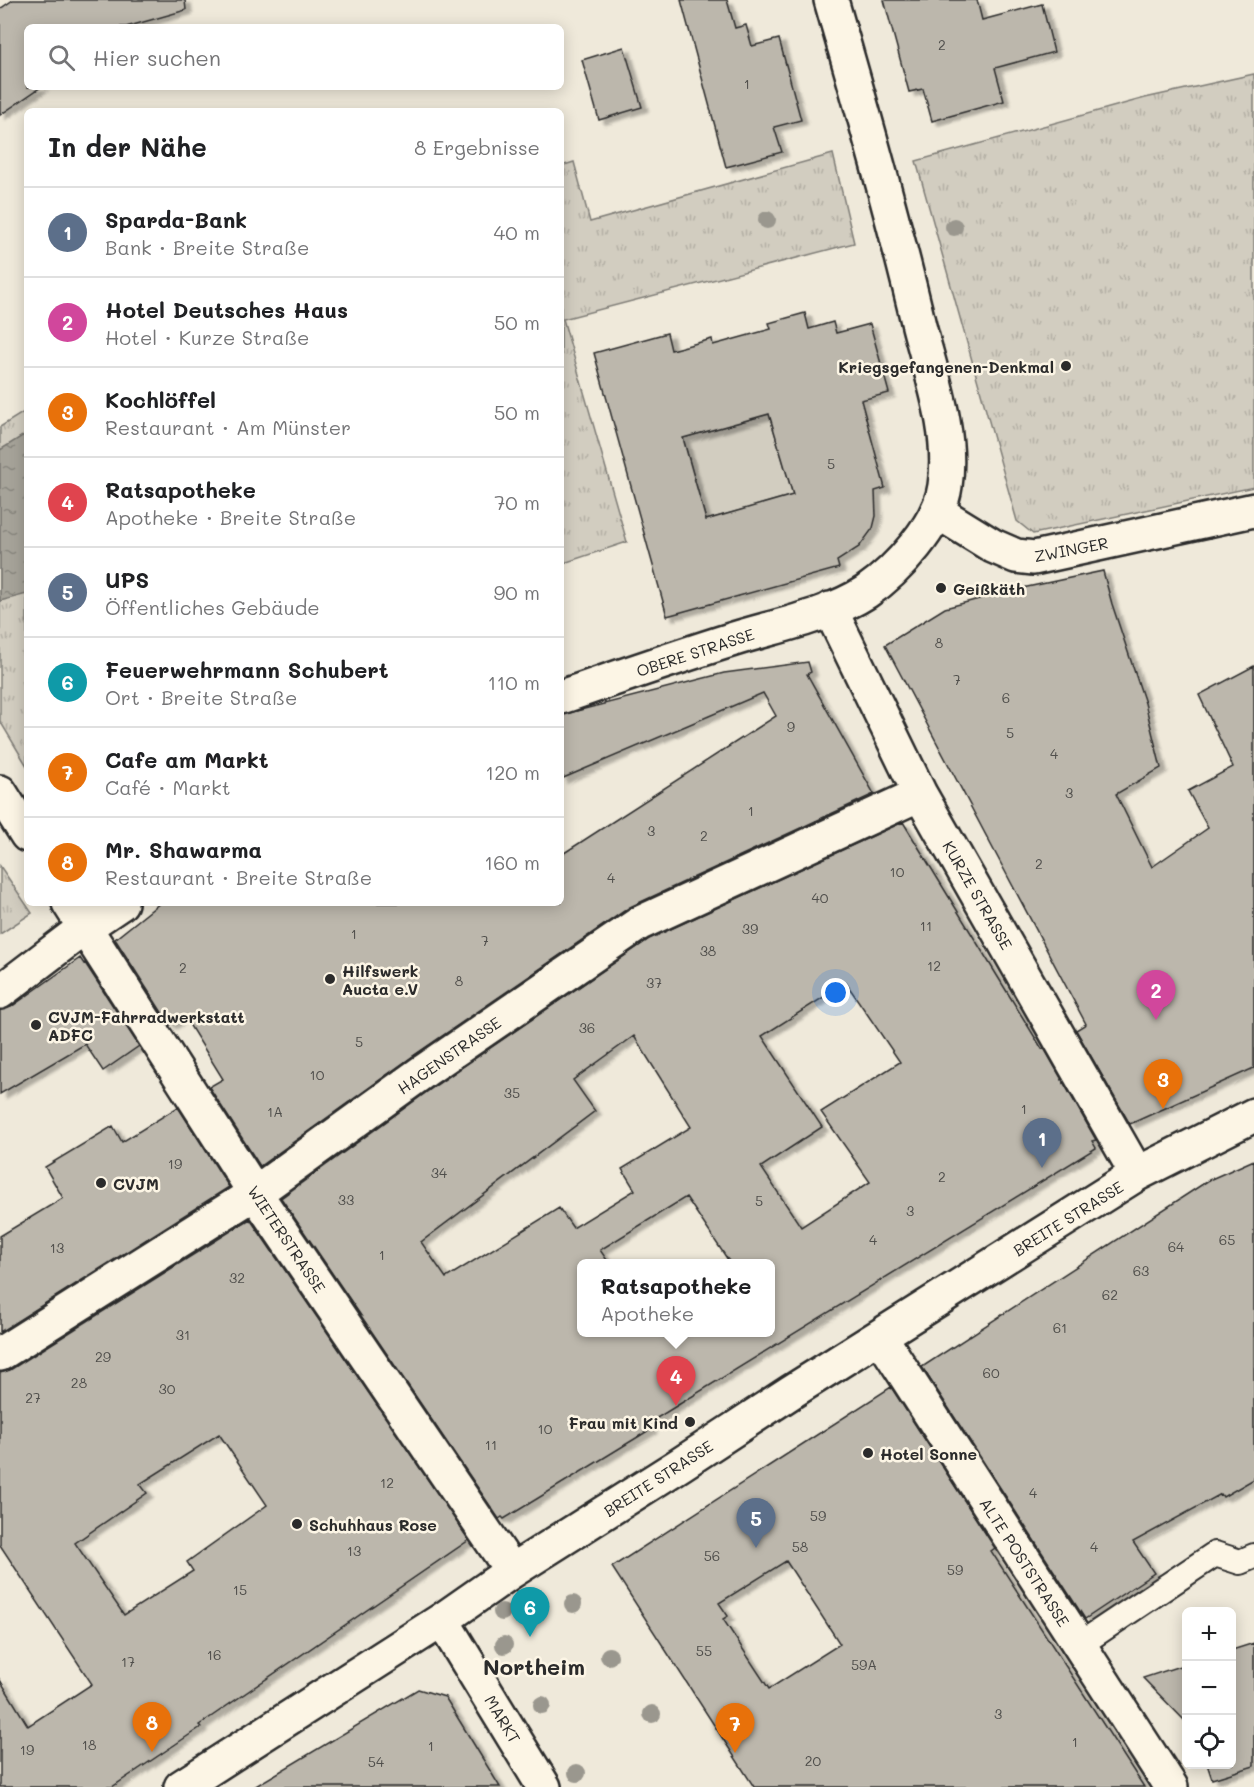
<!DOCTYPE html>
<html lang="de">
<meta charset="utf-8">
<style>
:root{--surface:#fff;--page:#f2f2f2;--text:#202124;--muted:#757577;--line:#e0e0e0;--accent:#b45309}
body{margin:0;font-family:Mali,sans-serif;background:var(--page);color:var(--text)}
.controls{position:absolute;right:18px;bottom:18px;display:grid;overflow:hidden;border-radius:9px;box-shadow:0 3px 15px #0003}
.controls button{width:54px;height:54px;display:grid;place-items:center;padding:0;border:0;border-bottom:2px solid var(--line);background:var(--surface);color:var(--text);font:30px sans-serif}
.you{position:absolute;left:836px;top:993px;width:21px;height:21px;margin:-15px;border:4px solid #fff;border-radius:50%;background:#1a73e8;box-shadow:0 0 0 9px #1a73e833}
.badge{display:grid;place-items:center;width:39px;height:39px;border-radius:50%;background:var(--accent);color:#fff;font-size:20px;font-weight:700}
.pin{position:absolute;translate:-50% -50px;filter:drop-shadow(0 2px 3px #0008)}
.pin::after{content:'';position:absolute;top:32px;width:21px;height:18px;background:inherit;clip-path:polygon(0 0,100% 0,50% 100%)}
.popup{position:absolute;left:577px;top:1259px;width:198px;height:78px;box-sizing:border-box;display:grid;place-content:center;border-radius:9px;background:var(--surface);filter:drop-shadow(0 2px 4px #0005);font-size:20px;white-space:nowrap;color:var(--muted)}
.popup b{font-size:22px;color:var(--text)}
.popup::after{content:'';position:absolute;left:50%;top:100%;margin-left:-12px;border:12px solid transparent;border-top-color:var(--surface)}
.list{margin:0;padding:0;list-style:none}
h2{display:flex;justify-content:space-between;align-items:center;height:78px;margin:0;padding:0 24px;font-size:26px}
h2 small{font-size:20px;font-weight:400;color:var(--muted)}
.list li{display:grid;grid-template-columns:39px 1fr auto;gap:18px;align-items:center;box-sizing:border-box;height:90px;padding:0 24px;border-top:2px solid var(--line)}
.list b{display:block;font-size:22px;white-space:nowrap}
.list p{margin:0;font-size:20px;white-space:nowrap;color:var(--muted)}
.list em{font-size:20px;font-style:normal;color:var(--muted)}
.icon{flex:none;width:33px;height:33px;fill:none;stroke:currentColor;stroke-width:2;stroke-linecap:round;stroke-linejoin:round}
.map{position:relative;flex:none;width:1254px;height:1787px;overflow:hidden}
.search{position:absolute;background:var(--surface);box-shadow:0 3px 15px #0003;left:24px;top:24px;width:540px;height:66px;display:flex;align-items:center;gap:15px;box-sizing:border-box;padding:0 21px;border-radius:9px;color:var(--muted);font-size:22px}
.panel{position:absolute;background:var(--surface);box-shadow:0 3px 15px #0003;left:24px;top:108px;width:540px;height:798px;border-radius:9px}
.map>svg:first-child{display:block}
.green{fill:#d2cdc0;stroke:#7e7c76;stroke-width:1.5}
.park{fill:url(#park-tufts);stroke:#7e7c76;stroke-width:1.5}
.water{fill:url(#water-ripples);stroke:#75736d;stroke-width:1.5}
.building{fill:#bcb7ac;stroke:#2b2b2b;stroke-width:1.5;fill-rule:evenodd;filter:url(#shadow)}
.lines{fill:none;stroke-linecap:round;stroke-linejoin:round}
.lane-casing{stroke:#2b2b2b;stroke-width:28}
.street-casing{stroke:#2b2b2b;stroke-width:38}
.lane{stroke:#fcf5e5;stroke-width:24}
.street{stroke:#fcf5e5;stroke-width:33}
.tree{fill:#9a978e}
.poi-dot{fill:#2b2b2b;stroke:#fcf5e5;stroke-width:2}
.labels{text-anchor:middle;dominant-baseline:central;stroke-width:5;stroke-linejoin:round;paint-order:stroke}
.number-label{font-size:14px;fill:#4f4e4b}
.poi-label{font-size:16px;font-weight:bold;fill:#2b2b2b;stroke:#fcf5e5;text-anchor:start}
.street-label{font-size:16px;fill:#2b2b2b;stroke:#fcf5e5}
.district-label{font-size:22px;font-weight:bold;fill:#2b2b2b;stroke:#fcf5e5}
</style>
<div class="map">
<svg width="1254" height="1787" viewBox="0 0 1254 1787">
<defs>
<pattern id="park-tufts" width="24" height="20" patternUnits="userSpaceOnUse" patternTransform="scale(1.5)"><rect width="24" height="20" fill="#d2cdc0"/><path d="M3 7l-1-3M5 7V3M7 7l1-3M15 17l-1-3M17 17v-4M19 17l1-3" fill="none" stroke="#b4b0a5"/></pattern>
<pattern id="water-ripples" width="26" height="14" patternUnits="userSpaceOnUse" patternTransform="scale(1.5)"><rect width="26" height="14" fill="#a6a399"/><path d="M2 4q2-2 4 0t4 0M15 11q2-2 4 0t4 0" fill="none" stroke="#87857d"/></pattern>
<filter id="shadow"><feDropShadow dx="6" dy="4" stdDeviation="1.5" flood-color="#0004"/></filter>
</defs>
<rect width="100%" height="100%" fill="#efe9da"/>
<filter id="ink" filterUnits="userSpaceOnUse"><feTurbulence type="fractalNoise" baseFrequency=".0167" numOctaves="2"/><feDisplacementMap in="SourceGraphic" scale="12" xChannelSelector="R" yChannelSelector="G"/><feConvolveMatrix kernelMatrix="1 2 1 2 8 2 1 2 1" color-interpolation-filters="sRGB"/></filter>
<g filter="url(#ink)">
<path class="green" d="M769 414 793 495 706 520 683 438Z"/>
<path class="park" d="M1254 74V487L1033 534 1017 521 916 161 1145 98Z
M833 154 854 243 563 319 627 542 561 564V166L574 162 590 222Z
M27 410V766L0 721V427Z
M0 866 32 913 0 934Z"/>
<path class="water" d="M27 433V594L0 601V450Z"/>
<path class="building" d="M13 0H185L186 10 126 27H27V87H41L0 115V9Z
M681 0H727L735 28 746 25 752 46 779 39 801 120 774 127 782 152 726 167Z
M884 0H977L982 20 1042 4 1054 52 995 68 1004 101 932 121 923 89 909 92Z
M624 47 642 107 599 120 582 60Z
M805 313 809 329 833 322 836 333 870 324 889 393 861 400 885 488 875 491 876 516 873 528 859 547 837 561 839 568 667 616 594 353 667 333 671 350 712 339 713 345 771 329 769 323ZM769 414 793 495 706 520 683 438Z
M1103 571 1112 604 1145 703 1161 768 1116 794 1152 867 1208 828 1188 791 1233 767 1199 695 1254 666V1068L1130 1124 1076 1030 1086 1024 885 645 945 608 1013 590Z
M808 662 811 672 807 674 874 794 630 907 413 1056 260 1166 209 1087 223 1079 184 1016 170 1025 115 939 160 903H561V855L776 716 763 693 561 779V715L724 673Z
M903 822 1042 1049 1044 1048 1096 1140 1092 1141 1096 1148 647 1424 651 1429 504 1519 502 1517 499 1519 281 1198 435 1086 649 939ZM846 983 900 1062 821 1112 870 1182 801 1227 761 1167 822 1127 762 1036ZM634 1036 691 1127 622 1169 635 1190 573 1228 559 1208 446 1278 421 1242 595 1111 573 1080ZM686 1197 730 1263H771V1332H582V1263H609L600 1250Z
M80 958 84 964 85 963 139 1046 103 1071 85 1044 0 1094V1010L11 1007Z
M178 1107 229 1187 0 1332V1236L63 1198 45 1167 113 1126 122 1142Z
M1254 1160V1479L1223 1497 1221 1494 1133 1542 1154 1573 1085 1619 922 1367 1209 1180Z
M250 1219 469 1540 199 1725 201 1727 112 1787H0V1680L28 1726 92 1684 0 1545V1373L10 1370ZM219 1434 267 1505 187 1562 193 1571 124 1615 75 1543 147 1493 140 1484Z
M891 1387 995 1548 991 1551 1144 1787H754L612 1567ZM786 1561 840 1644 769 1689 723 1619 728 1616 719 1603Z
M1254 1643V1766L1212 1779 1207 1764H1232V1650Z
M1186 1664V1722L1143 1678Z
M418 1689 445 1697 500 1787H254Z"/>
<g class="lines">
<g class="lane-casing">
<path id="lane" d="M1079 1645 1215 1554 1240 1562 1254 1556"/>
</g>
<g class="street-casing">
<path id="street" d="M938 512 993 546 1016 556 1034 558 1254 510
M830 609 920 794 1137 1174
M561 697C619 677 676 657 734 639 776 626 829 616 866 592 897 571 940 524 945 486 953 433 932 377 919 326 893 216 862 108 831 0
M0 792 27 835
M69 903 255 1193 512 1571
M0 992 84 928 121 903
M880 1336 1171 1787
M0 1354 255 1193 424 1071 640 923 920 794
M442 1620 544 1787
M181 1787 442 1620 512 1571 681 1464 791 1392 1137 1174 1254 1115"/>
</g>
<use href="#lane" class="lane"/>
<use href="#street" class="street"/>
</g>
<g class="tree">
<circle cx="767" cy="220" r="9"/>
<circle cx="954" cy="227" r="9"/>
<circle cx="573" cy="1604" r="9"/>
<circle cx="502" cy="1612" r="9"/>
<circle cx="504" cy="1645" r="9"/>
<circle cx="609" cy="1656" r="9"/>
<circle cx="542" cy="1705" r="9"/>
<circle cx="652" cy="1714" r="9"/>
<circle cx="577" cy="1773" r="9"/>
</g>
</g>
<g class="poi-dot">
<circle cx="1066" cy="366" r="6"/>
<circle cx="941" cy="588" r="6"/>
<circle cx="330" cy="979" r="6"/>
<circle cx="36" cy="1025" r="6"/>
<circle cx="101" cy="1183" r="6"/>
<circle cx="690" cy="1422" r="6"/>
<circle cx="868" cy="1453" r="6"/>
<circle cx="297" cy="1524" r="6"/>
</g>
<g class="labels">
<g class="number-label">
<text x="942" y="44">2</text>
<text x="747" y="83">1</text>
<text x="831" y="463">5</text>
<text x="939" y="642">8</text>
<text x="957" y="679">7</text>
<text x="1006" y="697">6</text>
<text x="791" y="726">9</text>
<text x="1010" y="732">5</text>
<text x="1054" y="753">4</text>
<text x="1069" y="792">3</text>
<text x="751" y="810">1</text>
<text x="651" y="830">3</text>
<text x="704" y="835">2</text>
<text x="1039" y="863">2</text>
<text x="897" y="871">10</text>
<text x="611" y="877">4</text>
<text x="820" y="897">40</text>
<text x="926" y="925">11</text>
<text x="750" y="928">39</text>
<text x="354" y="933">1</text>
<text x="485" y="940">7</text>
<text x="708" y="950">38</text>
<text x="934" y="965">12</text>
<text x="183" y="967">2</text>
<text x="459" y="980">8</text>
<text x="654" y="982">37</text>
<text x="587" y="1027">36</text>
<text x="359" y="1041">5</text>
<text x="317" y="1074">10</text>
<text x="512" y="1092">35</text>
<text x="1024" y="1108">1</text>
<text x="275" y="1111">1A</text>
<text x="175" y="1163">19</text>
<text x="439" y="1172">34</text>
<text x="942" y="1176">2</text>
<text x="346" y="1199">33</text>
<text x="759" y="1200">5</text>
<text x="910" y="1210">3</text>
<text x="873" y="1239">4</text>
<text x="1227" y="1239">65</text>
<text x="1176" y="1246">64</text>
<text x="57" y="1247">13</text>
<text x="382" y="1254">1</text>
<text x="1141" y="1270">63</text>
<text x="237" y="1277">32</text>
<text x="1110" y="1294">62</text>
<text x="1060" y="1327">61</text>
<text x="183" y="1334">31</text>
<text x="103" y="1356">29</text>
<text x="991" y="1372">60</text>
<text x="79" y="1382">28</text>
<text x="167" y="1388">30</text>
<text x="33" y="1397">27</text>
<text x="545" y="1428">10</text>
<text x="491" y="1444">11</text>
<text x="387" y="1482">12</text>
<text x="1033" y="1492">4</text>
<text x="818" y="1515">59</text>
<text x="800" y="1546">58</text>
<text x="1094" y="1546">4</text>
<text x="354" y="1550">13</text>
<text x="712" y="1555">56</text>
<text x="955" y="1569">59</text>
<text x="240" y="1589">15</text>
<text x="704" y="1650">55</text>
<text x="214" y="1654">16</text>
<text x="128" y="1661">17</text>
<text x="864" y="1664">59A</text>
<text x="998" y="1713">3</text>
<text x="1075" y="1741">1</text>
<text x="89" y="1744">18</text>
<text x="431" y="1745">1</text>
<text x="27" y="1749">19</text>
<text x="813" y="1760">20</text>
<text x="376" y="1761">54</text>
</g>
<g class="poi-label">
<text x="1054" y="366" text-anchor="end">Kriegsgefangenen-Denkmal</text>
<text x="953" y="588">Geißkäth</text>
<text x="342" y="970">Hilfswerk<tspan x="342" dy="18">Aucta e.V</tspan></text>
<text x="48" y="1016">CVJM-Fahrradwerkstatt<tspan x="48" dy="18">ADFC</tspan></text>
<text x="113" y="1183">CVJM</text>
<text x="678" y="1422" text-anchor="end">Frau mit Kind</text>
<text x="880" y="1453">Hotel Sonne</text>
<text x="309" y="1524">Schuhhaus Rose</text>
</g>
<g class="street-label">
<text transform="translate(1071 549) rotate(-11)">ZWINGER</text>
<text transform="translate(695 652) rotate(-18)">OBERE STRASSE</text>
<text transform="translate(978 895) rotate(60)">KURZE STRASSE</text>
<text transform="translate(449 1055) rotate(-35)">HAGENSTRASSE</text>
<text transform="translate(1068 1218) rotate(-32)">BREITE STRASSE</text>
<text transform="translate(287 1239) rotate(56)">WIETERSTRASSE</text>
<text transform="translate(658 1478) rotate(-33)">BREITE STRASSE</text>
<text transform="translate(1025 1562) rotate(57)">ALTE POSTSTRASSE</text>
<text transform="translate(503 1719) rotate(59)">MARKT</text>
</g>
<g class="district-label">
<text x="534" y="1666">Northeim</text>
</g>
</g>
</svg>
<div class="controls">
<button>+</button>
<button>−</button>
<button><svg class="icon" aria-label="locate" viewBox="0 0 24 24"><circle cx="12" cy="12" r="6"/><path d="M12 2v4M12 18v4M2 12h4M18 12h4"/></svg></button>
</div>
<div class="you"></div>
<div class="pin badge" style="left:1042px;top:1168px;background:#5c6f8a">1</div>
<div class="pin badge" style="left:1156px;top:1020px;background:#d1479c">2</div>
<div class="pin badge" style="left:1163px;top:1109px;background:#e8710a">3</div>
<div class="pin badge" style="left:676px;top:1406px;background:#e0444e">4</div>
<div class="popup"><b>Ratsapotheke</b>Apotheke</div>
<div class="pin badge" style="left:756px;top:1548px;background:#5c6f8a">5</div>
<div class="pin badge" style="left:530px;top:1637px;background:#0f9aa8">6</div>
<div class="pin badge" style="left:735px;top:1753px;background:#e8710a">7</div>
<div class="pin badge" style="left:152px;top:1752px;background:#e8710a">8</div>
<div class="search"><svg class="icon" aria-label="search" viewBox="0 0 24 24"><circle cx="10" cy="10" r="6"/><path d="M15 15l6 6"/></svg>Hier suchen</div>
<section class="panel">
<h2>In der Nähe<small>8 Ergebnisse</small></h2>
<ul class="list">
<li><span class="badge" style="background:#5c6f8a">1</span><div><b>Sparda-Bank</b><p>Bank · Breite Straße</p></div><em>40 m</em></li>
<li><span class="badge" style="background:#d1479c">2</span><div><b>Hotel Deutsches Haus</b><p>Hotel · Kurze Straße</p></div><em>50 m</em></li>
<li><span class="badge" style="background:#e8710a">3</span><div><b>Kochlöffel</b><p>Restaurant · Am Münster</p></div><em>50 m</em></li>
<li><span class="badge" style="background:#e0444e">4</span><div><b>Ratsapotheke</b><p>Apotheke · Breite Straße</p></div><em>70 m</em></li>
<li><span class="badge" style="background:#5c6f8a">5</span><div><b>UPS</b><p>Öffentliches Gebäude</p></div><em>90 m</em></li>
<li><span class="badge" style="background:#0f9aa8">6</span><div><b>Feuerwehrmann Schubert</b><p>Ort · Breite Straße</p></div><em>110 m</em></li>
<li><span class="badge" style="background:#e8710a">7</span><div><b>Cafe am Markt</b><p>Café · Markt</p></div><em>120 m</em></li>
<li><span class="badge" style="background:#e8710a">8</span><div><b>Mr. Shawarma</b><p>Restaurant · Breite Straße</p></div><em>160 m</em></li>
</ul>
</section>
</div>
